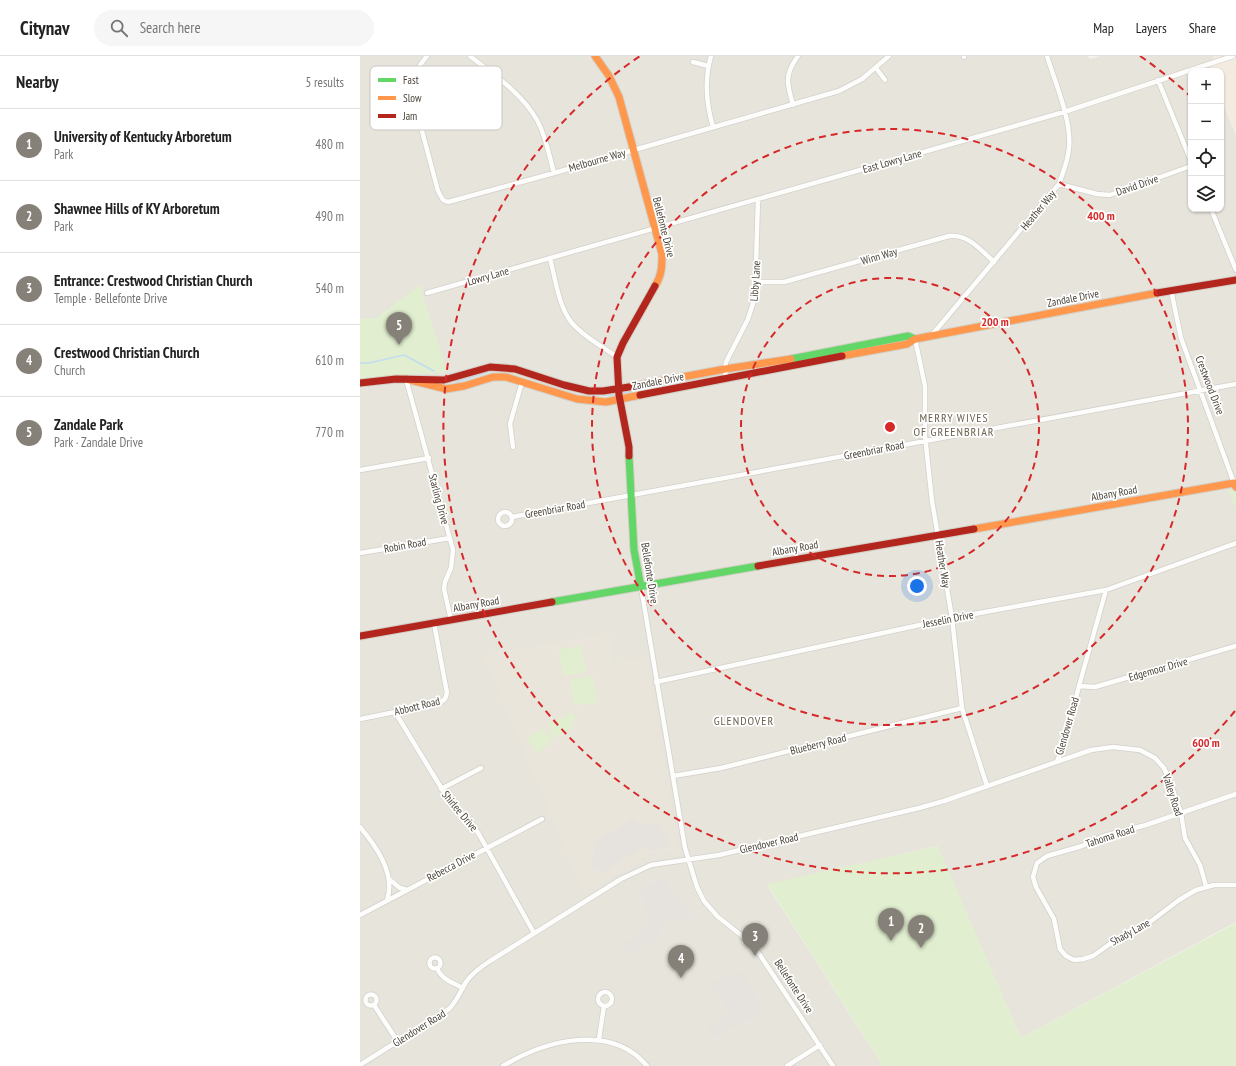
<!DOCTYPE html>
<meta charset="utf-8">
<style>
:root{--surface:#fff;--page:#f6f6f6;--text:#222;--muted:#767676;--line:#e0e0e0;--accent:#868178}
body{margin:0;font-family:"PT Sans Narrow",sans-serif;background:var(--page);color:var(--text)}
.controls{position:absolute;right:12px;top:12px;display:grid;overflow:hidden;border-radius:8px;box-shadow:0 1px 3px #0004}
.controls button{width:36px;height:36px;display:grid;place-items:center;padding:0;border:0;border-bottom:1px solid var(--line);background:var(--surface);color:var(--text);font:20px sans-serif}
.you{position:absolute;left:557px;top:530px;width:14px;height:14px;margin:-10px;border:3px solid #fff;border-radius:50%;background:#1a73e8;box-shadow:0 0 0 6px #1a73e833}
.badge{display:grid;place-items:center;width:26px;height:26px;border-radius:50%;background:var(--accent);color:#fff;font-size:13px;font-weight:700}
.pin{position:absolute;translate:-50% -33px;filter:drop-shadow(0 1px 2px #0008)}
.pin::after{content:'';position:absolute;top:21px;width:14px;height:12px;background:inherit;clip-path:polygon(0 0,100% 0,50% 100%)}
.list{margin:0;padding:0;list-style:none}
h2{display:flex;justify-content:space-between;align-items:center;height:52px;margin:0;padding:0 16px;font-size:17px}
h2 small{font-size:13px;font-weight:400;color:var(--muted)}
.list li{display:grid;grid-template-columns:26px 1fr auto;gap:12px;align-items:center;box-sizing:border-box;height:72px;padding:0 16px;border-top:1px solid var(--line)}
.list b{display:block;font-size:15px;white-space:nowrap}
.list p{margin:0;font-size:13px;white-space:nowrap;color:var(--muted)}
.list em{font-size:13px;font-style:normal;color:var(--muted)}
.icon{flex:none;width:22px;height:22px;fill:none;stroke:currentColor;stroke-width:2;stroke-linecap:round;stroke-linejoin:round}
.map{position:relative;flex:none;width:876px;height:1010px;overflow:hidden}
header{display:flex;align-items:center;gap:24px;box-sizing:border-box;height:56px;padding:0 20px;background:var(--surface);border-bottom:1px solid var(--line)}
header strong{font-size:19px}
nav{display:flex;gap:22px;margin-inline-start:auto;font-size:14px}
.search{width:280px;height:36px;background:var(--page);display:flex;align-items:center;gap:10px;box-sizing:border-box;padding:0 14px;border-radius:22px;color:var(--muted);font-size:15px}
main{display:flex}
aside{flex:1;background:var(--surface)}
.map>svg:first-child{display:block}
.residential{fill:#e7e4dc}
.commercial{fill:#f3ebdf}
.education{fill:#eae5da}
.green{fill:#e1eecf}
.parking{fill:#e6e3df}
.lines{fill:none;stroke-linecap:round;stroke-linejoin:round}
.stream{stroke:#c0ddf1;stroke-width:1.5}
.street-casing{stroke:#d2d0cb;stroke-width:6}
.fast-casing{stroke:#d3cfc5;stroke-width:9}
.slow-casing{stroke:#d3cfc5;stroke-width:9}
.jam-casing{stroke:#d3cfc5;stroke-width:9}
.street{stroke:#fdfdfc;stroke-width:4.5}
.fast{stroke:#63d668;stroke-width:7}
.slow{stroke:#ff974d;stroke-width:7}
.jam{stroke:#b3261e;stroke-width:7}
.ring{fill:none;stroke:#d62828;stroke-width:2;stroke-dasharray:7 5}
.labels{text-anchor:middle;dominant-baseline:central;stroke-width:3.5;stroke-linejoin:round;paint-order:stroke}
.street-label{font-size:11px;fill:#4b4439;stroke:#fff}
.neighbourhood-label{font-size:12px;letter-spacing:1px;fill:#6e6250;stroke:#fff}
.key{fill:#fff;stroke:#c9c7c4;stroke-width:1}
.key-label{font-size:11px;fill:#4b4439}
.centre{fill:#d62828;stroke:#fff;stroke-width:2}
.ring-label{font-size:12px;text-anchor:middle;font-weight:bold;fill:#d62828;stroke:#fff;stroke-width:3.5;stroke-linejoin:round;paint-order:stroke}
</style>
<header>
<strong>Citynav</strong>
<div class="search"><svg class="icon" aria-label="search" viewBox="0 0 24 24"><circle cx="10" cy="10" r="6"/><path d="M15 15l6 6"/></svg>Search here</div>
<nav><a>Map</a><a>Layers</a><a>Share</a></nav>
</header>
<main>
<aside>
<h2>Nearby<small>5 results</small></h2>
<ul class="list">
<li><span class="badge">1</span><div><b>University of Kentucky Arboretum</b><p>Park</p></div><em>480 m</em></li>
<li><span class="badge">2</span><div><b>Shawnee Hills of KY Arboretum</b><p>Park</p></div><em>490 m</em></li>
<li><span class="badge">3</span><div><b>Entrance: Crestwood Christian Church</b><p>Temple · Bellefonte Drive</p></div><em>540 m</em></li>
<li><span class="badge">4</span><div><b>Crestwood Christian Church</b><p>Church</p></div><em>610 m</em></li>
<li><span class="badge">5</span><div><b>Zandale Park</b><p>Park · Zandale Drive</p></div><em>770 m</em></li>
</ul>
</aside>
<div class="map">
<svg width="876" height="1010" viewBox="0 0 876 1010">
<rect width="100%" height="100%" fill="#f4f2ee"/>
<path class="residential" d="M0 0H728L730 3 740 0H854L849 15H831V153H861V44L876 79V866L661 982 577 790 407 829 523 1010H0Z"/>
<path class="commercial" d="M854 0H876V79L861 44V15H849Z"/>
<path class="education" d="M250 577 253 607 286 601 319 794 294 796 285 800 224 838 123 599Z"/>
<path class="green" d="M60 229 87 316 0 322V263L16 262Z
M868 434H874L876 440V454Z
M220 590 222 593 226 616 203 620 199 596 201 593Z
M233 620 237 644 235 647 216 649 214 648 210 623Z
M213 657 215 662 212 673 200 678 193 683H191L190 672 188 667Z
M183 672 191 686 177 697 167 682Z
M578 790 661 982 876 867V1010H523L407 828Z"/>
<path class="parking" d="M273 763 278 768H300L310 790 290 795 286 789 242 817 232 813 233 797 239 783Z
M303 821 326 853 332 851 336 859 321 868 316 860 298 871 302 880 269 899 261 889 291 869 280 835Z
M381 915 400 947V961L378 968 355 982 348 970 369 957 351 927Z"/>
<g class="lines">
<path class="stream" d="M506 292 547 284
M0 307H9L44 299 74 315
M154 316 188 327
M369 316 384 314
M96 326 134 314
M213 335 233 339H254
M264 337 361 317"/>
<g class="street-casing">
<path id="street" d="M67 0C56 13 51 24 53 41L78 135 83 144 88 146 194 117 479 35 502 23 529 0
M110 0C134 19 162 37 177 64 186 80 189 99 194 117
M351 0C344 24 346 47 353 71
M604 1V0
M333 6 348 10
M516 12 525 24
M798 24 831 105
M433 49C427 28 424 19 438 0
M699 128 737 138 750 139 831 110
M851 153 876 214
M190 202C195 222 199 252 212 267 224 281 243 291 257 301
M396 226H424L589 180C608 178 621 194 634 206
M811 234 821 282 874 427
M67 237 704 56 873 0
M571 280 699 128C703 116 708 105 709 92 712 65 695 26 687 0
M555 283 565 330V380L572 445 592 562 602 652 627 730
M46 323 93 494 91 512 85 526 84 533 91 564
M366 323 365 313 366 306 388 263 395 241 398 143
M153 391 150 368 162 326
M0 414 69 402
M138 463a7 7 0 1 1 14 0a7 7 0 1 1-14 0Z
M152 461 876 328
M0 497 90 482
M281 531 325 792 337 831 344 845 358 861 381 879 400 899 473 1010
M296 626 592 562 746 534 876 487
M719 630 735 631 876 590
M35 656 88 743 113 769 120 780 174 877
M0 663 80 647 85 643 87 637 74 567
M697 705 703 692 719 630 746 534
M313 720 361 712 602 652
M81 733 121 712
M876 738 786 769 744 780 722 790 687 800 677 807 673 821 676 831 694 863 700 893 706 900 714 904 723 903 733 900 758 882 782 872 819 844 836 834 854 829H876
M0 771C16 790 36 818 27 844
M29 823 40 832 47 834
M0 859 182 763
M69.5 907a5.5 5.5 0 1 1 11 0a5.5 5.5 0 1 1-11 0Z
M77 912C81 923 93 927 103 932
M238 943a7 7 0 1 1 14 0a7 7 0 1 1-14 0Z
M5.5 944a5.5 5.5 0 1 1 11 0a5.5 5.5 0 1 1-11 0Z
M14 949 38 986
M239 983 244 950
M0 1009 89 953C97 945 100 936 106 926 112 917 121 911 130 905L261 823 291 809 359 799 559 752 584 745 731 694 753 691 780 694 795 702 804 712 809 723 821 757 825 782 840 809 846 830
M143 1010C184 985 251 966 287 1010
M427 1010 460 989"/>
</g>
<g class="fast-casing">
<path id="fast" d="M431 303 548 280 555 283
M269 400 274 494 281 531
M192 546 398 510"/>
</g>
<g class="slow-casing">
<path id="slow" d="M235 0 249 20 259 41 302 198C302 210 302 219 295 230
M482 300 547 288 555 283 797 237
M46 323 86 333 104 330 133 321H146L217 343 246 346 280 339
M269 331 365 313 431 303
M614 473 874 427 876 431"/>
</g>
<g class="jam-casing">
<path id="jam" d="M797 237 876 224
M0 327 36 323 84 324 130 311 155 313 204 329 229 335H243L269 331
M280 339 482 300
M269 400V391L259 339 257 301 263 287 295 230
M398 510 614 473
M0 580 192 546"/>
</g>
<use href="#street" class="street"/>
<use href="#fast" class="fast"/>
<use href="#slow" class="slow"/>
<use href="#jam" class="jam"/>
</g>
<g class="ring">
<circle cx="530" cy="371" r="149"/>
<circle cx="530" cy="371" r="298"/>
<path d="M875 655A447 447 0 1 1 280 0M780 0A447 447 0 0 1 829 39"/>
</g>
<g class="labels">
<g class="street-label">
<text transform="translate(237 104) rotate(-16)">Melbourne Way</text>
<text transform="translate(532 105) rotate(-16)">East Lowry Lane</text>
<text transform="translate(777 129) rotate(-19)">David Drive</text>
<text transform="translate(678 154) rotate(-50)">Heather Way</text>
<text transform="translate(304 171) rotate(76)">Bellefonte Drive</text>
<text transform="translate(519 200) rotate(-16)">Winn Way</text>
<text transform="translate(128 220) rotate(-16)">Lowry Lane</text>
<text transform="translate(395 225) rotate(-86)">Libby Lane</text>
<text transform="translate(713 242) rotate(-11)">Zandale Drive</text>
<text transform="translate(298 325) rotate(-11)">Zandale Drive</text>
<text transform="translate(850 329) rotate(69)">Crestwood Drive</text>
<text transform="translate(514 394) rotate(-11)">Greenbriar Road</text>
<text transform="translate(754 437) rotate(-10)">Albany Road</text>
<text transform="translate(79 443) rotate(75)">Starling Drive</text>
<text transform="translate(195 453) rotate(-10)">Greenbriar Road</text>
<text transform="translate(45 489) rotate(-10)">Robin Road</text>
<text transform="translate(435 492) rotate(-10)">Albany Road</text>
<text transform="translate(583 508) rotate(81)">Heather Way</text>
<text transform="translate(290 517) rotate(81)">Bellefonte Drive</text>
<text transform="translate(116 548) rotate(-10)">Albany Road</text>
<text transform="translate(588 563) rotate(-11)">Jesselin Drive</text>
<text transform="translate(798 613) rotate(-16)">Edgemoor Drive</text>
<text transform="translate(57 650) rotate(-14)">Abbott Road</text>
<text transform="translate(707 670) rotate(-74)">Glendover Road</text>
<text transform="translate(458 688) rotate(-14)">Blueberry Road</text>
<text transform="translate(813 739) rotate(72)">Valley Road</text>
<text transform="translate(100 755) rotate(50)">Shirlee Drive</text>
<text transform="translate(750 780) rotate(-18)">Tahoma Road</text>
<text transform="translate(409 787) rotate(-13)">Glendover Road</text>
<text transform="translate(91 810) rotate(-28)">Rebecca Drive</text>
<text transform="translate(770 876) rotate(-29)">Shady Lane</text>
<text transform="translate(434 930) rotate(57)">Bellefonte Drive</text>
<text transform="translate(59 972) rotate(-32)">Glendover Road</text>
</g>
<g class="neighbourhood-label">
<text x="594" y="361">MERRY WIVES<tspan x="594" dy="14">OF GREENBRIAR</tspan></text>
<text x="384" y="664">GLENDOVER</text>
</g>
</g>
<rect x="10" y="10" width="132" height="64" rx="6" class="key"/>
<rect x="18" y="22" width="18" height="4" fill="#63d668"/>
<rect x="18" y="40" width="18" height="4" fill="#ff974d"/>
<rect x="18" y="58" width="18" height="4" fill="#b3261e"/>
<g class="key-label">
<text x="43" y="28">Fast</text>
<text x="43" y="46">Slow</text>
<text x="43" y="64">Jam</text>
</g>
<circle cx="530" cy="371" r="6" class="centre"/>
<g class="ring-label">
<text x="741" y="164">400 m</text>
<text x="635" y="270">200 m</text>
<text x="846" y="691">600 m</text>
</g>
</svg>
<div class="controls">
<button>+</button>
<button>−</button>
<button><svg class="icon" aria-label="locate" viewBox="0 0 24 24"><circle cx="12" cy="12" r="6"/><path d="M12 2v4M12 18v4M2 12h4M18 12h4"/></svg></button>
<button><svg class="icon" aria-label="layers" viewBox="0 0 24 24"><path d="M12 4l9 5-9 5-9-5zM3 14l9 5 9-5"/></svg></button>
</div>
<div class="you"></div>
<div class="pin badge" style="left:531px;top:885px">1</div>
<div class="pin badge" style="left:561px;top:892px">2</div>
<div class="pin badge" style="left:395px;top:900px">3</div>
<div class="pin badge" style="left:321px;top:922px">4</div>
<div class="pin badge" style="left:39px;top:289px">5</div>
</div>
</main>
